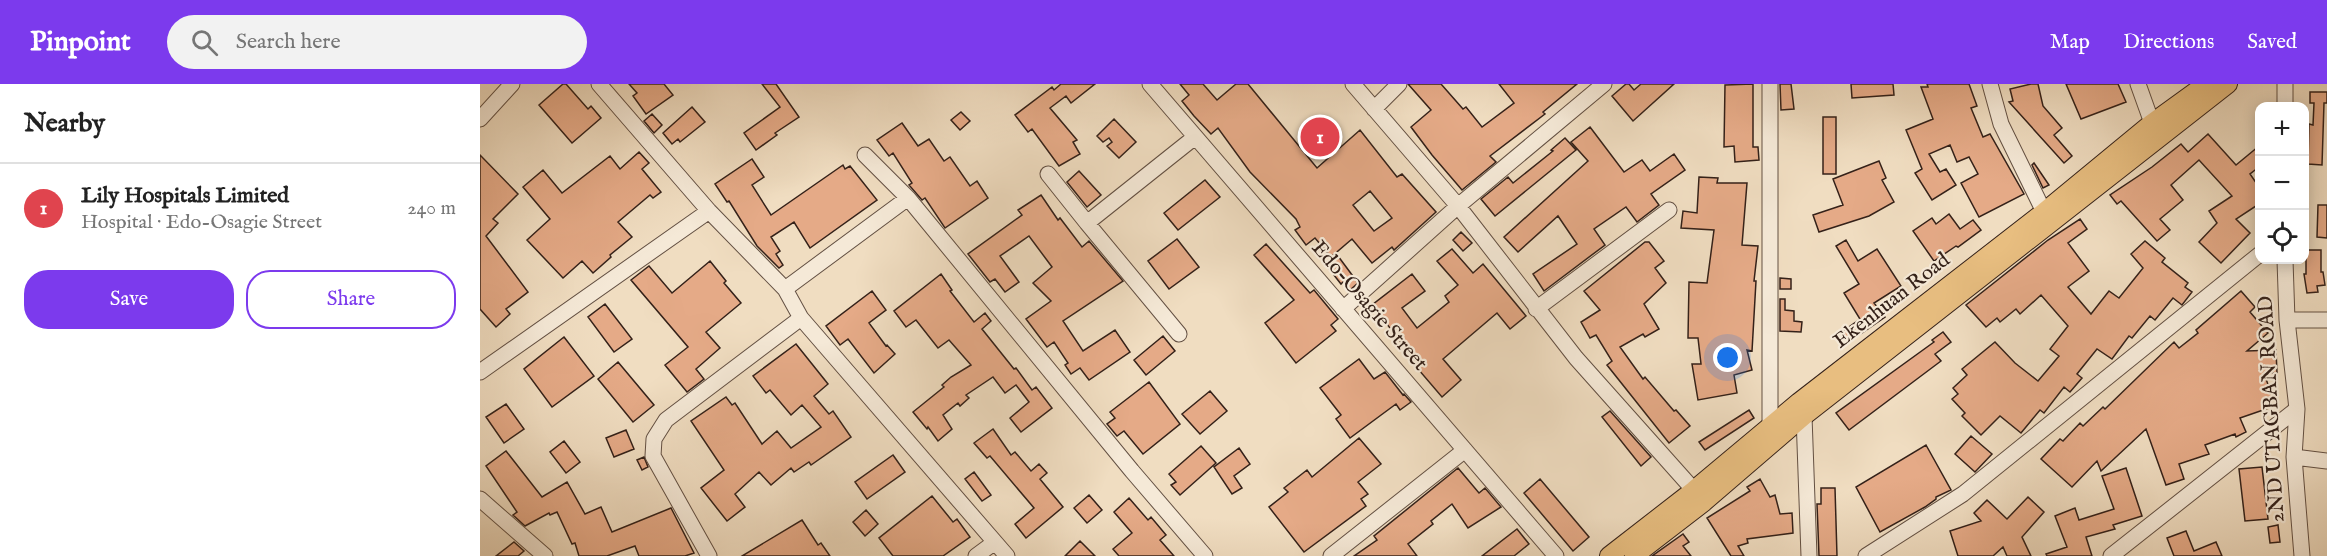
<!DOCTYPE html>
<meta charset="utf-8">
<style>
:root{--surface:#fff;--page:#f2f2f2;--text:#222;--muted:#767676;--line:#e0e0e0;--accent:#7c3aed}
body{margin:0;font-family:"IM FELL English",serif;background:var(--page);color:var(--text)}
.controls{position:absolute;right:18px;top:18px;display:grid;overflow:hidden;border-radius:12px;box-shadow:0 3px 15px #0003}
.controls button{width:54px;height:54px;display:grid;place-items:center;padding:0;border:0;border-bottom:2px solid var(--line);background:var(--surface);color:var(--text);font:30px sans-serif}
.you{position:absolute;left:1248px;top:274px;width:21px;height:21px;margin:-15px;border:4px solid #fff;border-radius:50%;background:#1a73e8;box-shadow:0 0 0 9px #1a73e833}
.badge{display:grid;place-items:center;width:39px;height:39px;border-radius:50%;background:var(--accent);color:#fff;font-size:20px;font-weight:700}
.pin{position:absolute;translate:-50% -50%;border:3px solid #fff;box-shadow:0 2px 6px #0006}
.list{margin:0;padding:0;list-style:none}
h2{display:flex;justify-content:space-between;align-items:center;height:78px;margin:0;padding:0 24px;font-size:26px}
h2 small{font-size:20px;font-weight:400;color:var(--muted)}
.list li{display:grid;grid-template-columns:39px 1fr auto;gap:18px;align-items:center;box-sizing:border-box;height:90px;padding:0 24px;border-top:2px solid var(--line)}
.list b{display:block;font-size:22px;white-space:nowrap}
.list p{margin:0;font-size:20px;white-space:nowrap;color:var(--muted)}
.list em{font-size:20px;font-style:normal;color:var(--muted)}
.actions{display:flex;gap:12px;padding:18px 24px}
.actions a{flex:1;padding:14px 0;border:2px solid var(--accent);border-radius:24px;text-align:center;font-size:21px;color:var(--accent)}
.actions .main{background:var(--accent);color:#fff}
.icon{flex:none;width:33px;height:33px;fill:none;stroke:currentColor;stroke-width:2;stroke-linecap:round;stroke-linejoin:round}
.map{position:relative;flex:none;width:1847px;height:472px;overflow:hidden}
header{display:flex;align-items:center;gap:36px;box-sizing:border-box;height:84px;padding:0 30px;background:var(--accent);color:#fff}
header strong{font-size:28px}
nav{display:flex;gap:33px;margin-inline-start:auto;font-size:21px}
.search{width:420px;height:54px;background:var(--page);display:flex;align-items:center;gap:15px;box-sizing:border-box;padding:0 21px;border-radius:33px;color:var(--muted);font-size:22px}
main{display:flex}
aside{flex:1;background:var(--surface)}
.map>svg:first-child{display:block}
.building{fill:#e5aa87;stroke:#342119;stroke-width:1.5;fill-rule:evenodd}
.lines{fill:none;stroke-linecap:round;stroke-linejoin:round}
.minor-casing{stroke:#635043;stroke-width:17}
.major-casing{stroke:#342119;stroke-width:20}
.minor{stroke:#f5e9d7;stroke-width:15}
.major{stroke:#e8be80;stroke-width:18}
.labels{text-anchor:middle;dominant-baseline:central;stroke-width:4.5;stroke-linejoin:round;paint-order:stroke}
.street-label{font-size:21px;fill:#342119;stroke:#f5e9d7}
</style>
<header>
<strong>Pinpoint</strong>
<div class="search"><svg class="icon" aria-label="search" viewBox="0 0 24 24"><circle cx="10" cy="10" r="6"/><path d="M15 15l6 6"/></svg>Search here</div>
<nav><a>Map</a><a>Directions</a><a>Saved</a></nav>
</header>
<main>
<aside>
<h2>Nearby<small></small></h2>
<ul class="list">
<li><span class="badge" style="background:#e0444e">1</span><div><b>Lily Hospitals Limited</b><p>Hospital · Edo-Osagie Street</p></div><em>240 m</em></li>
</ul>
<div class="actions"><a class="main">Save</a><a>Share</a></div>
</aside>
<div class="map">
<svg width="1847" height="472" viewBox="0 0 1847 472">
<rect width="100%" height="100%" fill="#f0ddc1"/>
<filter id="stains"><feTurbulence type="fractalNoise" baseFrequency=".00333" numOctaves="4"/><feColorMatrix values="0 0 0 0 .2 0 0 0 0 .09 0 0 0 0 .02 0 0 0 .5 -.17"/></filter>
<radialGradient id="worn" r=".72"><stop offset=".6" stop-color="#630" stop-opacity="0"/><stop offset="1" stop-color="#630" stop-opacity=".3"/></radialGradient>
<path class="building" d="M83 0H86L108 25 111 22 121 34 92 59 59 21Z
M149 0H184L193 11 166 30 153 12 157 9Z
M282 0H296L319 33 295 49 297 51 276 66 264 49 300 23Z
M581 0H615L591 19 586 12 570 24 597 56 593 58 600 70 579 82 552 45 548 48 535 31 572 3 574 6Z
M700 0H723L737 16 756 0H768L837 84 880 46 917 93 922 90 956 128 914 166 912 163 892 179 872 155 851 173 835 154 826 161 815 146 820 143 816 135 770 88 738 44 731 50 714 32 702 17 709 11ZM890 107 912 134 894 147 873 121Z
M928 0H961L983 25 986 23 1002 43 1034 19 1019 0H1097L1063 28 1065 30 1010 72 1016 78 982 106 952 71 931 43 951 26Z
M1146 0H1149L1154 6 1161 0H1194L1153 37 1132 12Z
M1273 0V63H1278L1279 76 1255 78 1254 62 1244 63 1245 1Z
M1300 0H1311L1314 25 1301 26Z
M1371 0H1413L1414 11 1372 14Z
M1447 0H1489L1497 22 1491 24 1503 53 1510 50 1544 110 1499 133 1481 99 1498 90 1489 73 1477 78 1470 61 1449 70 1460 88 1466 85 1476 101 1452 116 1435 89 1442 85 1426 46 1453 35 1441 3H1448Z
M1551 0H1558L1563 22 1582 44 1574 51 1592 72 1584 79 1529 18 1533 17 1530 5Z
M1586 0H1638L1646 18 1601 35Z
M1830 8H1847V19H1844L1842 81 1828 80 1829 40 1833 41 1834 19H1830Z
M212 23 225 38 200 58 198 55 192 60 183 49Z
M481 28 490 37 480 46 471 36Z
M172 30 182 41 174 49 164 37Z
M1343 33H1356V90H1343Z
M634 35 656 58 639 74 627 62 632 58 629 54 623 58 617 52Z
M422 39 438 62 449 55 464 77 470 73 490 102 497 97 508 114 465 144 445 114 442 116 429 101 432 99 413 69 409 72 397 56Z
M1110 43 1144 88 1162 76 1170 87 1194 70 1205 86 1171 110 1179 121 1157 138 1146 123 1114 145 1125 161 1064 207 1053 190 1097 160 1078 132 1038 168 1024 153 1108 77 1091 58Z
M1728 50 1756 81 1779 62V83L1770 90 1779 103V120L1756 135 1770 149 1741 179 1719 158 1737 139 1729 127 1752 112 1719 76 1691 101 1703 116 1680 135 1690 146 1677 157 1641 117 1637 120 1630 111 1672 83 1701 60 1708 68Z
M1085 54 1096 66 1015 132 1001 115 1028 93 1033 99 1073 67 1071 66Z
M159 68 169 79 162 85 181 108 173 114 170 111 138 138 152 153 130 171 131 173 113 189 102 177 83 194 47 156 70 135 43 103 63 86 82 109 130 72 140 85Z
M0 71 38 110 13 135 18 139 6 152 48 208 26 225 30 230 16 243 0 225Z
M272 75 284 93 272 101 291 131 363 81 365 85 370 82 397 116 330 164 314 138 291 153 300 167 296 170 303 181 299 184 277 162 249 117 247 118 235 100Z
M1399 77 1406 94 1402 96 1414 118 1389 132 1339 148 1333 131 1363 121 1353 95Z
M1554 79 1569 101 1563 104 1552 81Z
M599 87 621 111 607 123 587 98Z
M1219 93 1238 94 1237 99H1267L1262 161 1278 162 1274 197H1276L1272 267 1267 266 1272 286 1254 291 1257 309 1218 316 1212 280H1221L1218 254H1208L1209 198 1227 199 1234 146 1201 144 1203 127 1217 129Z
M725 96 740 113 698 146 684 129Z
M561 111 578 136 580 134 602 163 609 157 643 197 583 237 603 267 635 246 650 268 609 296 600 284 591 290 585 281 588 279 574 258 567 263 546 235 571 217 553 199 572 183 549 152 520 172 539 198 525 208 515 195 510 198 488 170 542 131 538 126Z
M1838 121H1847V154L1837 153Z
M1469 130 1480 145 1493 136 1501 146 1478 163 1476 162 1454 177 1433 147 1452 134 1456 140Z
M1600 135 1607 145 1588 159 1609 187 1588 203 1611 230 1629 207 1639 214 1663 184 1651 170 1665 157 1685 174 1682 178 1708 199 1705 203 1712 208 1702 221 1693 214 1675 236 1670 232 1652 254 1649 252 1632 275 1617 265 1597 290 1602 294 1590 308 1584 303 1564 329 1560 326 1541 349 1520 332 1501 351 1482 332 1485 329 1472 315 1478 310 1473 304 1487 291 1482 285 1515 258 1535 279 1558 297 1579 272 1570 265 1588 242 1561 211 1540 230 1536 225 1520 238 1517 234 1506 243 1486 221 1568 156Z
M981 148 992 159 983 167 973 156Z
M697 155 719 183 689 205 668 177Z
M1366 156 1378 177 1397 165 1421 202 1394 219 1405 233 1369 258 1362 248 1380 235 1364 209 1379 200 1356 162Z
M1165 158H1169L1184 177 1175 184 1186 199 1164 220 1179 245 1165 253 1163 250 1140 263 1163 295 1165 293 1194 327 1196 326 1210 342 1189 359 1127 281 1132 277 1116 251 1110 254 1101 238 1120 226 1104 207Z
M786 160 830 209 834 206 858 235 851 241 856 247 816 279 785 239 814 216 774 171Z
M972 165 993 189 1003 180 1046 232 1030 245 1017 229 963 275 981 296 962 313 932 278 935 276 892 221 932 190 945 207 922 224 937 244 969 218 965 212 978 201 957 177Z
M1826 166H1841V188H1843L1845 201 1837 202 1838 208 1827 209 1824 190H1826Z
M858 172 878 199 870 206 863 198 861 200 846 181Z
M230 177 246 197 244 199 261 219 226 248 240 264 216 285 224 295 207 308 185 281 208 263 151 196 169 182 192 209Z
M461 190 472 206 470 207 494 238 505 229 511 237 502 245 534 285 536 284 552 306 556 303 572 324 541 348 530 334 549 318 536 301 525 309 513 293 486 311 489 314 480 322 478 319 463 331 472 345 458 357 448 343 447 345 433 328 464 303 462 301 471 293 491 281 469 256 458 264 436 236 426 243 414 227Z
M1300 194 1311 195V205H1300Z
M392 207 406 226 389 239 406 262 407 261 415 270 394 289 368 255 360 261 346 242Z
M1761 207 1775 223 1770 228 1788 249 1767 267 1796 266 1797 289H1784L1793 315 1787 317 1789 324 1760 334 1766 348 1756 353 1755 350 1725 361 1729 370 1699 380 1704 395 1686 401 1666 345 1621 387 1617 377 1592 403 1561 375 1580 355 1583 357 1600 339 1603 342 1623 323 1625 325 1694 258 1699 264 1718 249 1716 246Z
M1300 215H1305V226L1314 227V237L1322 238 1321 248 1300 247Z
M125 220 152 255 134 268 108 233Z
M1463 248 1471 258 1455 270 1461 277 1369 346 1356 329 1454 258 1452 256Z
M683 252 695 267 666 291 654 276Z
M84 253 114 292 72 323 44 285Z
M316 260 348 300 334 312 349 330 353 327 371 353 331 381 329 378 314 388 311 384 291 401 279 388 255 410 265 423 247 437 221 404 244 386 211 337 246 313 252 321 255 319 282 360 297 347 311 364 341 343 322 321 311 331 290 306 286 309 273 292Z
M879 275 894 295 905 288 923 311 924 310 931 318 920 326 916 320 870 354 856 335 861 331 840 304Z
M138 278 174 321 153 338 118 295Z
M669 298 700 340 663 370 644 347 637 352 627 340 635 334 630 328Z
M730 307 747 327 720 350 702 330Z
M26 320 44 345 24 359 6 333Z
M1269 326 1274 334 1225 366 1219 358Z
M1130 327 1171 373 1161 382 1122 333Z
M513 345 531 371 535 368 551 387 559 380 567 389 560 395 583 423 546 454 535 440 554 424 510 372 507 374 494 359Z
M146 346 154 365 134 373 126 354Z
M1491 352 1512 370 1495 388 1475 370Z
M879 354 901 380 878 398 888 410 881 415 886 422 824 468 789 423 808 408 804 404 827 386 832 393Z
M84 357 100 378 86 389 70 368Z
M1446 361 1471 406 1456 413V415L1445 423 1400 448 1376 403Z
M721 362 736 379 700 411 691 401 696 398 689 390Z
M759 364 770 380 754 392 762 404 752 410 734 383Z
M26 367 62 413 87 398 105 430 121 423 132 448 191 424 214 469 205 472H159L155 462 127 472H99L95 459 92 460 77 428 70 431 69 429 45 442 33 431 37 428 6 382Z
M413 371 425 388 387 415 375 398Z
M164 373 168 383 162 386 157 376Z
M1782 383 1788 435 1765 437 1759 385Z
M978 384 999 409 1005 404 1021 423 988 444 972 420 951 437 953 440 928 460 937 472H874L897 456 894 452Z
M1646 384 1662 432 1633 441 1635 445 1606 453 1612 472H1567L1566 470 1587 463 1575 432 1595 424 1599 436 1634 425 1622 392Z
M494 388 511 411 502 417 485 395Z
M1060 395 1109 453 1093 467 1044 409Z
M1280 395 1290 413 1295 411 1300 430 1312 429 1313 449 1267 455 1268 459 1258 462 1264 472H1251L1227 434 1270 407 1267 403Z
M1341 404H1355L1357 472H1339L1337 420H1341Z
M609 411 622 426 607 439 594 424Z
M452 412 473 438 477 435 490 453 463 472H413L399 454Z
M1548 413 1564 428 1542 453 1551 472H1527L1523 463 1513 472H1478L1470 447 1501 437 1494 429 1507 416 1527 435Z
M649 414 668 436 671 433 686 451 680 456 694 472H639L633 465 652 449 634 428Z
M386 426 398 440 385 452 373 438Z
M322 436 338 461 341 459 350 472H262Z
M1798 441 1800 458 1790 459 1788 443Z
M1037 445 1049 460 1034 472H1002Z
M1706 447 1714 467 1736 458 1742 472H1694L1687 454Z
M1203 450 1209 458 1203 462 1211 472H1172Z
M600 457 615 472H585Z
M34 458 44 467 38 472H16Z"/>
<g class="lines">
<g class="minor-casing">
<path id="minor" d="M119 0 229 127 305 205 321 234 527 472
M670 0 1076 472
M873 0 978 122 1096 274 1220 413
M1290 0V341
M1510 0 1521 40 1564 128
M1658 0 1672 39
M1805 0V22
M894 25 919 0
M0 35 32 0
M385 71 428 114
M568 90 607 139 715 53
M607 139 699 250
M1805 176 1807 236 1817 325 1814 373 1822 472
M305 205 428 114 652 387 725 472
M863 225 978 122 1124 0
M1056 225 1189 126
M1807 236H1847
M0 288 229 127
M1324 332 1329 472
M1814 373 1847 377
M0 415 65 472
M229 472 173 372 174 355 186 336 321 234
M496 472 515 458
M851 472 985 366
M1386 472 1483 410 1780 170
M1631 472 1817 325"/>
</g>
<g class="major-casing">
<path id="major" d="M1129 472 1214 406 1319 318 1564 128 1672 39 1726 0
M1154 472 1224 418 1324 332 1748 0"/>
</g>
<use href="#minor" class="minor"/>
<use href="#major" class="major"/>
</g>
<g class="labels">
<g class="street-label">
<text transform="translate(1412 217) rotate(-38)">Ekenhuan Road</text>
<text transform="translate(889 222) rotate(49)">Edo-Osagie Street</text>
<text transform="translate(1792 325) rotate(-93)">2ND UTAGBAN ROAD</text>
</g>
</g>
<rect width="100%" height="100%" filter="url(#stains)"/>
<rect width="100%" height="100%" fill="url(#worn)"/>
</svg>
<div class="controls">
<button>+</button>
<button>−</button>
<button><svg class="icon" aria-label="locate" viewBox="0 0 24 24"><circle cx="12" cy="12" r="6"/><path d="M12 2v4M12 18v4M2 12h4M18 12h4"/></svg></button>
</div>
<div class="you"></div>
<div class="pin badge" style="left:840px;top:53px;background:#e0444e">1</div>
</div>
</main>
